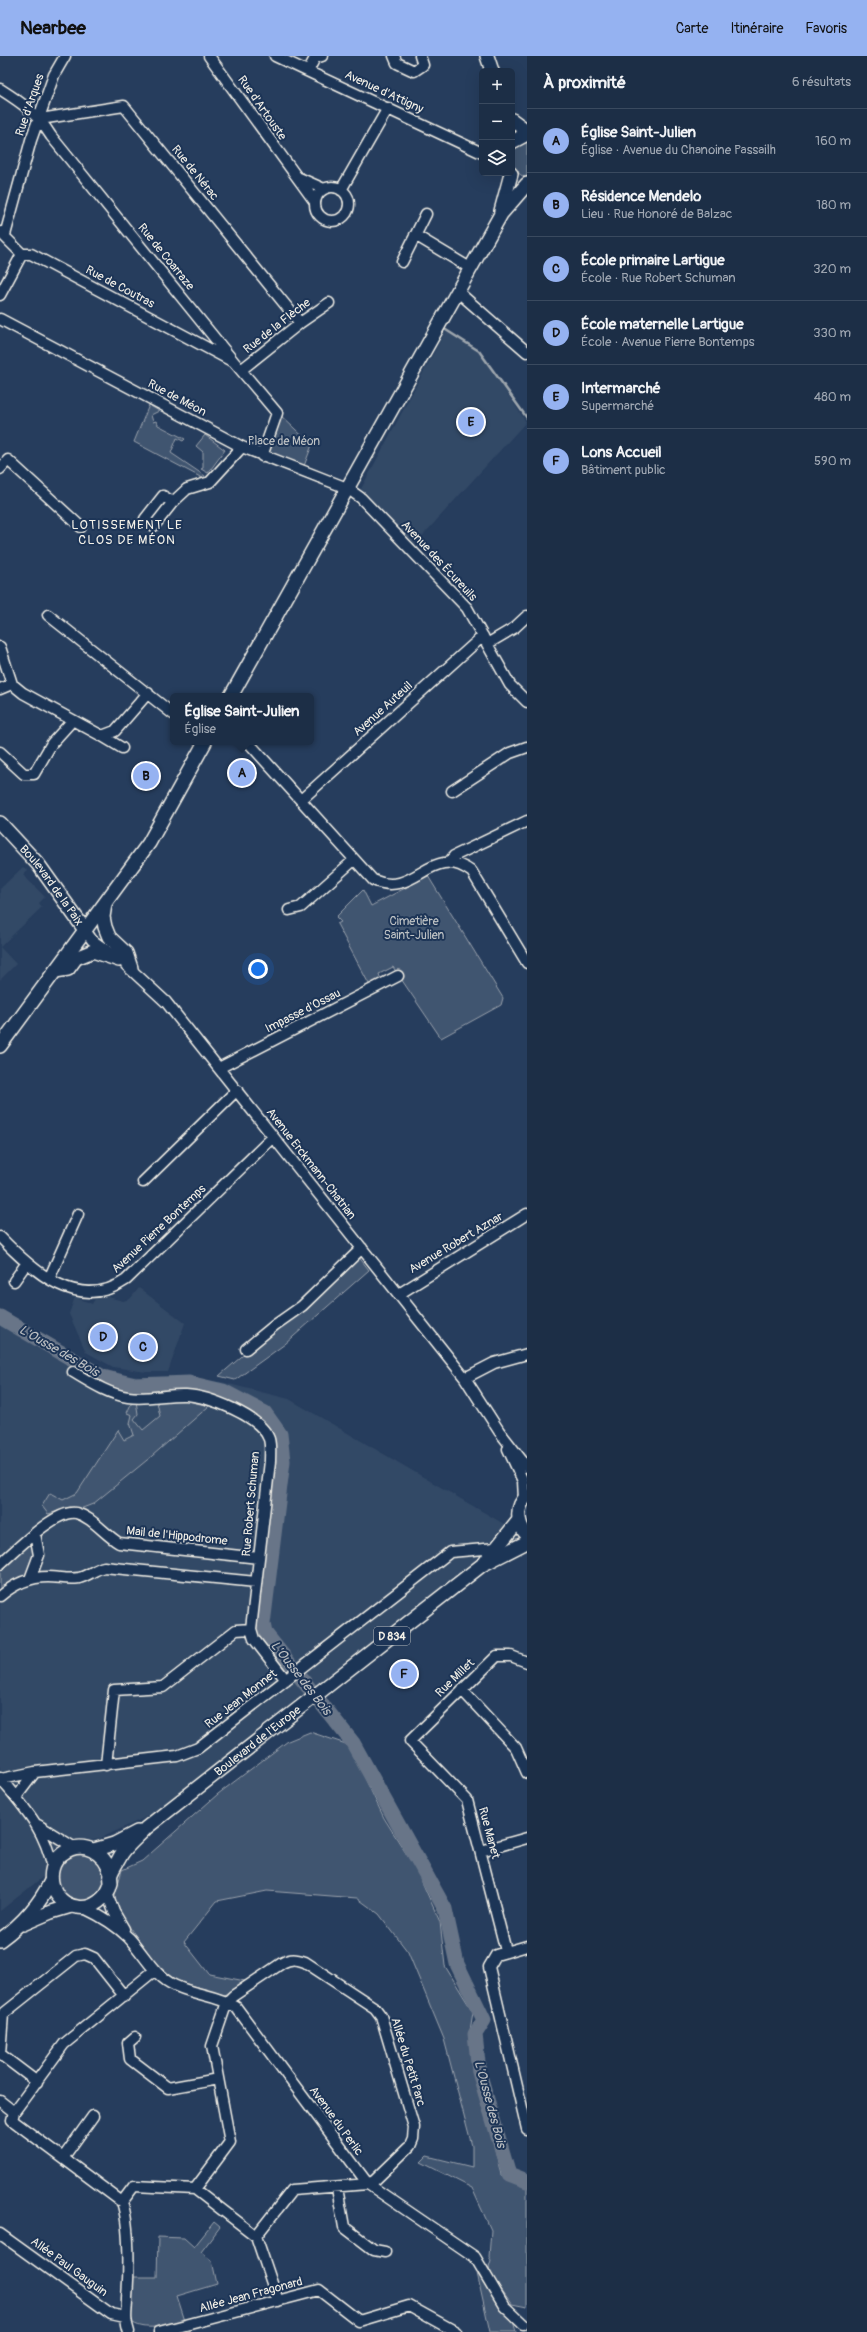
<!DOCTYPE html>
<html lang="fr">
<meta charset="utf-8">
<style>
:root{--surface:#1c2e46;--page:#293a51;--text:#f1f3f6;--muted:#a0a8b3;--line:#3a4a5f;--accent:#95b2f1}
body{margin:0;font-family:Pangolin,sans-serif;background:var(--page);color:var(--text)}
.controls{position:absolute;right:12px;top:12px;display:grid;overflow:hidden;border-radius:6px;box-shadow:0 4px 16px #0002}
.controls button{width:36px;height:36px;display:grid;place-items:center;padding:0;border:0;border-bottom:1px solid var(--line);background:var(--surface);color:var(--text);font:20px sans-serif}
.you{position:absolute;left:258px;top:913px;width:14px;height:14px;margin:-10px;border:3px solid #fff;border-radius:50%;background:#1a73e8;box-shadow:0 0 0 6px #1a73e833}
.badge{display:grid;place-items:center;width:26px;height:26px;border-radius:50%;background:var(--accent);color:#111;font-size:13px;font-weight:700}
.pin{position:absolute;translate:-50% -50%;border:2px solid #fff;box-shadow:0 1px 4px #0006}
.popup{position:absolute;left:170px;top:637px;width:144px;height:52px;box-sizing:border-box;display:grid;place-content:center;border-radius:6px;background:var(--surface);filter:drop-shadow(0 1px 3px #0005);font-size:13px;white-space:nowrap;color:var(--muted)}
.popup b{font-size:15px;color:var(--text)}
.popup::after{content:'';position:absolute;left:50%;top:100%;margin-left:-8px;border:8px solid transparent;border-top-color:var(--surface)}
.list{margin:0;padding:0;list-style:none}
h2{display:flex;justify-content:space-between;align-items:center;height:52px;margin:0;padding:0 16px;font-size:17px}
h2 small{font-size:13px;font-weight:400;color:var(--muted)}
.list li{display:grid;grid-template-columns:26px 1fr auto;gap:12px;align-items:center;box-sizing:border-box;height:64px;padding:0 16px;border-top:1px solid var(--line)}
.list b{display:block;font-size:15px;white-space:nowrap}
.list p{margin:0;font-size:13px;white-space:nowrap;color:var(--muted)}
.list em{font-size:13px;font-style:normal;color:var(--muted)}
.icon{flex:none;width:22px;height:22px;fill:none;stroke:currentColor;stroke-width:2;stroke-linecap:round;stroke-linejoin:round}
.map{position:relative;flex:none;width:527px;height:2276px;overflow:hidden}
header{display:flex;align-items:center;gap:24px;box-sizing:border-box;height:56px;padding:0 20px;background:var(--accent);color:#111}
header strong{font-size:19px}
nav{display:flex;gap:22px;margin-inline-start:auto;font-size:14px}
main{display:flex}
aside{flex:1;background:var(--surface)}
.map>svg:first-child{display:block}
.built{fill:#334966}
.green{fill:#40546f;stroke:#9aa2ac}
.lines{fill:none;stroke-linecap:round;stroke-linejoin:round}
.stream{stroke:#9fa7ae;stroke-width:2.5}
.river{stroke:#677588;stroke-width:15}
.minor-casing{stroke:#f4f1e8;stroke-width:13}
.major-casing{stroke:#f4f1e8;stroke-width:16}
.minor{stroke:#1d3557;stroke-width:10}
.major{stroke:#1d3557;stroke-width:13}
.labels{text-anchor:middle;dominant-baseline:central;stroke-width:4;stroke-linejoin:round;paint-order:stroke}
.shield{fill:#1d3557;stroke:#b4b9bc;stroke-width:1}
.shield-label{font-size:11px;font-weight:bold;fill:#f4f1e8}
.street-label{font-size:12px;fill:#f4f1e8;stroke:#1d3557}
.park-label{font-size:12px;fill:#bec2c4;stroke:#1d3557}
.neighbourhood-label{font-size:13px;letter-spacing:1px;fill:#f4f1e8;stroke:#1d3557}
.water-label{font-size:13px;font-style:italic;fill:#bcbfc2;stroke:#1d3557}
</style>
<header>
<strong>Nearbee</strong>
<nav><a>Carte</a><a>Itinéraire</a><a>Favoris</a></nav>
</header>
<main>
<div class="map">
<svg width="527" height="2276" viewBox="0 0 527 2276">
<rect width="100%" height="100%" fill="#263d5d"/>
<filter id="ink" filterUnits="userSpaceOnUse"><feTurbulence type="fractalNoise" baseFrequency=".025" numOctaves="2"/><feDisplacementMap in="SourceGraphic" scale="8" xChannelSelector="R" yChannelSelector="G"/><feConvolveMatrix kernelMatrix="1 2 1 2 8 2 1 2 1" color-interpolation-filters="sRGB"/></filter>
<g filter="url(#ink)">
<path class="built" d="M446 274 479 295 526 366 414 489 361 433Z
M23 811 27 814 23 819 45 841 39 847 42 851 0 891V833Z
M0 891 16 908 0 924Z
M139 1232 185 1267 168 1316H146L113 1311 86 1296 69 1258 75 1241 92 1248 95 1243 108 1241 123 1245 130 1243Z
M0 1256 111 1319 221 1326 289 1343 509 1471 475 1504 163 1753 99 1783 58 1791 44 1820 0 1855Z"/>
<path class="green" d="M527 83V122C513 117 509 104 515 91Z
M149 349 159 355 151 359 153 366 156 365 158 369 185 383 183 385 177 382 171 397 205 420 204 423 134 386Z
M278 357 312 389 304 410 264 395Z
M205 379 225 394 208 417 201 413 203 412V396L196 390Z
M428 820 503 942 501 949 441 982 393 911 379 918 381 924 370 930 337 868 341 866 336 861 363 834 371 850Z
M358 1200 369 1214 285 1288 235 1324 219 1320Z
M183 1344 209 1350 152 1400 93 1448 80 1453H67L48 1458 42 1450 50 1437 63 1444 77 1437 118 1374 124 1384 134 1379 130 1367 132 1359 127 1357 131 1348 136 1345 138 1358 134 1363 143 1374 160 1360 157 1346Z
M30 1488 36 1492 29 1519 0 1534V1514Z
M310 1676 349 1689 384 1762 417 1815 440 1866 445 1910 473 1956 469 1981 501 2119 527 2128V2251L512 2248 493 2222 489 2211 491 2204 489 2201 491 2174 472 2132 421 2106 427 2100 472 2111V2090L444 1983 408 1896 379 1858 357 1842 267 1835 217 1845 184 1886 209 1918 245 1925 224 1939 177 1925 158 1910 116 1853 115 1838 122 1814 142 1805 218 1738 288 1685Z
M57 1822a24 24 0 1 1 48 0a24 24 0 1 1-48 0Z
M214 2166 220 2171 201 2196 212 2205 217 2228 177 2240 185 2265C166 2270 144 2276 130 2265L131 2221H157L158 2181 184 2182 194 2191Z
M477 2217 502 2255 513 2265 516 2276H490Z"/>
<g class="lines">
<path class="stream" d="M446 274 479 295 527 362"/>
<path class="river" d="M0 1261 103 1321 135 1329 189 1327 223 1335 265 1357 280 1378 283 1405 263 1568 265 1577 353 1687 445 1853 457 1908 484 1964 475 1978 479 2016 509 2118 527 2125"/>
<g class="minor-casing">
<path id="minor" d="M209 0 315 146
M275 0 482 97
M394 0 397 7 414 15 423 9 420 0
M308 15 315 2 322 0
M0 33C22 47 37 57 51 80L234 306 277 357 262 400
M40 63 124 50 300 267
M297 121 324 133
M315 148a17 17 0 1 1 34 0a17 17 0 1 1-34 0Z
M341 134 388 52
M0 176 22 198H31L230 304
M5 179 31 84 54 19 65 0
M415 179 470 212
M402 206 426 158
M457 235 527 296
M0 239 22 198
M0 263 242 391 347 432 361 442 467 552 510 629 527 646
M241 314 300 267 329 247
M0 413 8 404 81 471
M173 446 163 440 145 463 154 470 173 446 187 433 210 426 242 391
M48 559 173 658
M487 588 514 572 527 560
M0 591 12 628 23 637 102 680 115 675 148 637
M0 633 12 628
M102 680 122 692
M248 686 373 824C417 843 430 785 472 816L527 907
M0 696 24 718H34L52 687 72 665
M452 735 510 697 527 691
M301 744 483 580
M450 805 454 800 527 765
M289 854 301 851 354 804
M85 874 92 884 113 899
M126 909 166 946 465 1322 499 1375 527 1411
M219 1012 398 920
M143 1126 237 1034
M0 1181C33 1215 78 1257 126 1224L273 1081
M49 1223 78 1158
M14 1225 26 1208
M399 1238 527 1158
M246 1293 275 1269 302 1250 362 1192
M73 1316C90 1326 108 1338 128 1341 147 1344 167 1338 186 1339 208 1340 261 1360 269 1383 271 1390 270 1398 270 1405L251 1573 254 1583 286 1624
M465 1322 494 1307 527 1298
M508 1393 523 1425 524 1443
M0 1508C15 1495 56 1453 76 1457 92 1461 104 1478 119 1487L259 1502
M30 1523 39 1499 35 1478
M0 1540C14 1528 30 1521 48 1521 59 1521 68 1524 79 1522 88 1520 95 1513 104 1511L256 1526
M462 1634 516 1692 527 1717
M106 1709 114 1634 163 1631 236 1574 251 1573
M0 1722C25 1753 44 1771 53 1812
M1 1723 35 1716 177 1700 198 1692 450 1496 496 1492
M16 1741 35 1716
M38 1769 75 1792
M481 1795 527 1782
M107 1837 114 1856 124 1873
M84 1852C101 1860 115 1868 129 1882 142 1896 153 1917 170 1927 190 1939 215 1938 236 1951L368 2128 475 2201 504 2250 523 2268
M527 1890 496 1899 489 1911 527 2073
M506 1895 467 1744 410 1685 497 1600H511L527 1606
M135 1981 128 1987 130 2003 168 2032 218 2023
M37 2026 0 1998 3 1958 76 1900 85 1898 94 1902 124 1940
M0 2045 14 2056 12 2064 122 2146C130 2170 129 2216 127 2242 127 2258 124 2260 129 2276
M14 2056 64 1988 155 1914
M63 2102 93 2060
M337 2132 344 2171 374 2194 385 2196
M195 2133 230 2086 212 1990 227 1946 233 1940 282 1907C291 1902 296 1903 305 1906L375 1952 381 1960 414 2071 413 2083 410 2090 374 2125 368 2128 292 2134 256 2180
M122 2146 134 2130 195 2133 256 2180 278 2245
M0 2178 111 2258 125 2261
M159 2276 319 2234 359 2265 409 2250 456 2276"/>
</g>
<g class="major-casing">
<g id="major">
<path d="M487 0 492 15"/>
<path d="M512 64 527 75"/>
<path d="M512 86 527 78"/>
<path d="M501 155 511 118"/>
<path d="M231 640 501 158 527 128"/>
<path id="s1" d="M0 767 38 808 85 874"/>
<path d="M105 848 103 861 105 871 109 881 126 897 131 912"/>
<path d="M55 915 68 913 76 902 93 895 119 904"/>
<path d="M0 990 149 787 205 686"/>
<path d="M527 1440C515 1451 517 1468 527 1479"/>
<path d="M486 1505 519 1464"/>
<path d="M94 1794 114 1788 137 1776"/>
<path id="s2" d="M111 1818C105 1797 83 1782 62 1798 42 1814 52 1848 77 1851 92 1854 108 1842 111 1827 111 1824 110 1821 111 1818 113 1812 118 1805 121 1799 127 1789 138 1781 146 1772L482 1509 527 1486"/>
<path d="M23 1868 51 1856 71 1850"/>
<path d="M0 1884C22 1868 39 1850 51 1825"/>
</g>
</g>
<use href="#minor" class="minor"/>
<use href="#major" class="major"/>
</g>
</g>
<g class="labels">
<rect class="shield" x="374" y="1571" width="36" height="18" rx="3"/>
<g class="shield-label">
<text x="392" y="1580">D 834</text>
</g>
<g class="street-label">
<text transform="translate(384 36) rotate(25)">Avenue d'Attigny</text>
<text transform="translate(30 49) rotate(-71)">Rue d'Arques</text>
<text transform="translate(262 52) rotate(55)">Rue d'Artouste</text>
<text transform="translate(195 117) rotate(51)">Rue de Nérac</text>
<text transform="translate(166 201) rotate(51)">Rue de Coarraze</text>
<text transform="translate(120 231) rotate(28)">Rue de Coutras</text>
<text transform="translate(277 270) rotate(-38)">Rue de la Flèche</text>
<text transform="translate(177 342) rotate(28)">Rue de Méon</text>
<text transform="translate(439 505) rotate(47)">Avenue des Écureuils</text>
<text transform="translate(383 653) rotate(-42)">Avenue Auteuil</text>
<text stroke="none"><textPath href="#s1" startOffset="81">Boulevard de la Paix</textPath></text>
<text transform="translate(303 955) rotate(-27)">Impasse d'Ossau</text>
<text transform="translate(311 1108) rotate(52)">Avenue Erckmann-Chatrian</text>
<text transform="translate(159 1173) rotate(-43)">Avenue Pierre Bontemps</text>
<text transform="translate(456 1187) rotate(-31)">Avenue Robert Aznar</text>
<text transform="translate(251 1448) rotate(-85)">Rue Robert Schuman</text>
<text transform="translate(177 1480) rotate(6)">Mail de l'Hippodrome</text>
<text transform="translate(455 1622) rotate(-44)">Rue Millet</text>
<text transform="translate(241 1643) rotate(-38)">Rue Jean Monnet</text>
<text stroke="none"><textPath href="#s2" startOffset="387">Boulevard de l'Europe</textPath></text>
<text transform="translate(489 1777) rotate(75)">Rue Manet</text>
<text transform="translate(408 2006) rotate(73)">Allée du Petit Parc</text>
<text transform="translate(336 2065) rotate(54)">Avenue du Perlic</text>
<text transform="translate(69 2211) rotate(36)">Allée Paul Gauguin</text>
<text transform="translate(251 2239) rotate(-15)">Allée Jean Fragonard</text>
</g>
<g class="park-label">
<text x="284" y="385">Place de Méon</text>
<text x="414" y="865">Cimetière<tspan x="414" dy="14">Saint-Julien</tspan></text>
</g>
<g class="neighbourhood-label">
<text x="127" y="469">LOTISSEMENT LE<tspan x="127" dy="15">CLOS DE MÉON</tspan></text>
</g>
<g class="water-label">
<text transform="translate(59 1295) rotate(30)">L'Ousse des Bois</text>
<text transform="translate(301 1622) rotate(52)">L'Ousse des Bois</text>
<text transform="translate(490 2048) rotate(75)">L'Ousse des Bois</text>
</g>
</g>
</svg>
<div class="controls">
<button>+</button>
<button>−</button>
<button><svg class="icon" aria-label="layers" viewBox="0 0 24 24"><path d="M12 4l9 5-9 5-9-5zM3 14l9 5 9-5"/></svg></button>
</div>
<div class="you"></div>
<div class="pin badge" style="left:242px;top:717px">A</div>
<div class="popup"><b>Église Saint-Julien</b>Église</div>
<div class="pin badge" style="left:146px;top:720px">B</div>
<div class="pin badge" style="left:143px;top:1291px">C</div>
<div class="pin badge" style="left:103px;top:1281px">D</div>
<div class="pin badge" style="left:471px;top:366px">E</div>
<div class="pin badge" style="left:404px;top:1618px">F</div>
</div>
<aside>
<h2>À proximité<small>6 résultats</small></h2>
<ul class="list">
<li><span class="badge">A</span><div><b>Église Saint-Julien</b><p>Église · Avenue du Chanoine Passailh</p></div><em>160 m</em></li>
<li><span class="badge">B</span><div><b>Résidence Mendelo</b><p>Lieu · Rue Honoré de Balzac</p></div><em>180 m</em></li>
<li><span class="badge">C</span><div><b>École primaire Lartigue</b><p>École · Rue Robert Schuman</p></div><em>320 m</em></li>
<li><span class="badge">D</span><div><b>École maternelle Lartigue</b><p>École · Avenue Pierre Bontemps</p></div><em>330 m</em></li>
<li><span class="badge">E</span><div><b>Intermarché</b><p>Supermarché</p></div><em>480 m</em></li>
<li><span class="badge">F</span><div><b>Lons Accueil</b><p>Bâtiment public</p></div><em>590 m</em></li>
</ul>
</aside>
</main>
